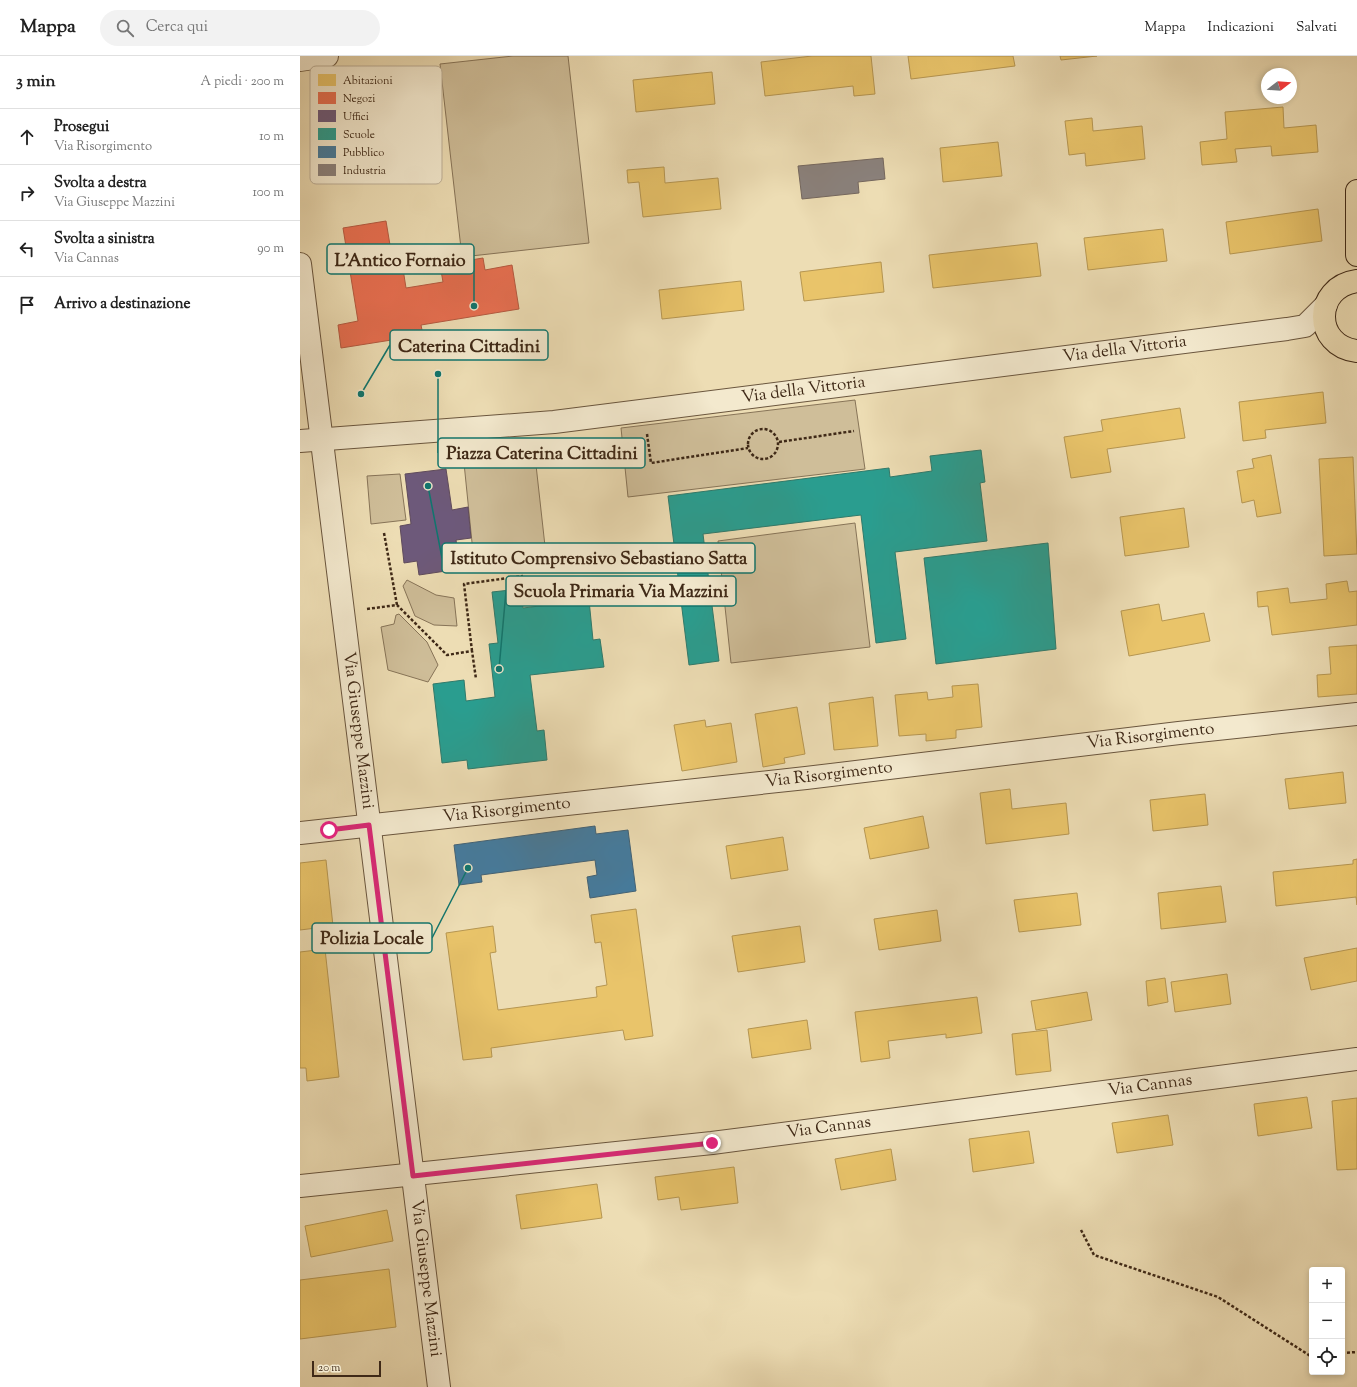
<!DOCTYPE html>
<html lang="it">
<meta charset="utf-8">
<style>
:root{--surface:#fff;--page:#f2f2f2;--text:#222;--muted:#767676;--line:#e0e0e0}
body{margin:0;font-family:"Sorts Mill Goudy",serif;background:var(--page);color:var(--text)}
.controls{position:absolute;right:12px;bottom:12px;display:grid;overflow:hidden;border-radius:4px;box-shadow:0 2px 6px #0003}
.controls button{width:36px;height:36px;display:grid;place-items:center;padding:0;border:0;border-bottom:1px solid var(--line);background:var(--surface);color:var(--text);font:20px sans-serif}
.compass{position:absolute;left:961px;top:12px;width:36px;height:36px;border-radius:50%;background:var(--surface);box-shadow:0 2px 6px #0003;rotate:73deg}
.scale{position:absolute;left:12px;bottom:10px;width:69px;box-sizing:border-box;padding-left:4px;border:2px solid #3f2917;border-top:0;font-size:11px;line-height:14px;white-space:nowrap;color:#3f2917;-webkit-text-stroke:3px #f3e9ce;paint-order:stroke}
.stop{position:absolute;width:12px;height:12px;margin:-9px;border:3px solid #db2777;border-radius:50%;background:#fff}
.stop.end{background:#db2777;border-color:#fff;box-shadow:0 1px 4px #0008}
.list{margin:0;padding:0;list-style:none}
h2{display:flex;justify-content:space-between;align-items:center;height:52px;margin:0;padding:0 16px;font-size:17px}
h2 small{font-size:13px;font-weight:400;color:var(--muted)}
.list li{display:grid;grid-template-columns:26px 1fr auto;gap:12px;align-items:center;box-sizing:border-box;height:56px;padding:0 16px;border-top:1px solid var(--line)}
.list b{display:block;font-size:15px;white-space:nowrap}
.list p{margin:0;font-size:13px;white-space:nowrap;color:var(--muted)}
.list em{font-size:13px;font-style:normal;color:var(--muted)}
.icon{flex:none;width:22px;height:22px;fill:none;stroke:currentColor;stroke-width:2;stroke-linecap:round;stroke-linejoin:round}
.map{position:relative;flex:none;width:1057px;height:1331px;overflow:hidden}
header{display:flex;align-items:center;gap:24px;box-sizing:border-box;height:56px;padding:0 20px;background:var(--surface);border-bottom:1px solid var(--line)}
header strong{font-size:19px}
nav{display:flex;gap:22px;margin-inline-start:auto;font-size:14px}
.search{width:280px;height:36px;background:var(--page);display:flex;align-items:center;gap:10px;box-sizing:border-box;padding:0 14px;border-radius:22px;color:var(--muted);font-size:15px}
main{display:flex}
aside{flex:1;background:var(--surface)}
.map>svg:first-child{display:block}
.green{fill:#cfbe99;stroke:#877458}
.homes{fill:#e9c46a;stroke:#b69651}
.shops{fill:#e76f51;stroke:#b55a40}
.offices{fill:#6d597a;stroke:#5f4b5c}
.schools{fill:#2a9d8f;stroke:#307a6b}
.public{fill:#457b9d;stroke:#436275}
.industry{fill:#8a817c;stroke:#74675e}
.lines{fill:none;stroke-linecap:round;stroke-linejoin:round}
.minor-casing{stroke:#6a563e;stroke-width:24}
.major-casing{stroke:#3f2917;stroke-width:24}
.path{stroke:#3f2917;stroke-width:2.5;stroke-dasharray:3 2;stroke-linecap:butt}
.minor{stroke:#f3e9ce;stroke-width:22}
.major{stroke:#edddb4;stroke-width:22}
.route{stroke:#db2777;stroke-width:5}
.labels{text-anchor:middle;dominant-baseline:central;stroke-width:4;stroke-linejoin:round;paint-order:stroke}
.street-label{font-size:17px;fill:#3f2917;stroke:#f3e9ce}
.key{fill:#f3e9ce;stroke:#bdaf97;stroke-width:1}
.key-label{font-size:11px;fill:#3f2917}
.leader{fill:none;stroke:#0f766e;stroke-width:1.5}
.callout-dot{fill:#0f766e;stroke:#f3e9ce;stroke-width:1.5}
.callout{fill:#f3e9ce;stroke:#0f766e;stroke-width:1.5}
.callout-label{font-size:18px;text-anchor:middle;font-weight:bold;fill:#3f2917}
</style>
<header>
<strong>Mappa</strong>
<div class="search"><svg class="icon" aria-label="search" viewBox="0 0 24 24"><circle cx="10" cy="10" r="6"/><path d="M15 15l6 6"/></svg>Cerca qui</div>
<nav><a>Mappa</a><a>Indicazioni</a><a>Salvati</a></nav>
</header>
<main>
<aside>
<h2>3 min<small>A piedi · 200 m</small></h2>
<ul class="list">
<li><svg class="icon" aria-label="ahead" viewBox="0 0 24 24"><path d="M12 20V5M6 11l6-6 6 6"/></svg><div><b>Prosegui</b><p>Via Risorgimento</p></div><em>10 m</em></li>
<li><svg class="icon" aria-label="right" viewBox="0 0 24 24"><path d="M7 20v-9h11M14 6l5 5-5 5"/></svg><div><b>Svolta a destra</b><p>Via Giuseppe Mazzini</p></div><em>100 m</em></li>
<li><svg class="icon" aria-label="left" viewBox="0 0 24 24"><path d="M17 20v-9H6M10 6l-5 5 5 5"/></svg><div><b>Svolta a sinistra</b><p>Via Cannas</p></div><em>90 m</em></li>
<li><svg class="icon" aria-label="arrive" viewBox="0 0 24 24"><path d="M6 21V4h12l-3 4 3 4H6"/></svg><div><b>Arrivo a destinazione</b></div></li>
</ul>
</aside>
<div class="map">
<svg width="1057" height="1331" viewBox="0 0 1057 1331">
<rect width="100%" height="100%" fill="#edddb4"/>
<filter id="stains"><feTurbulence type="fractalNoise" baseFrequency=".005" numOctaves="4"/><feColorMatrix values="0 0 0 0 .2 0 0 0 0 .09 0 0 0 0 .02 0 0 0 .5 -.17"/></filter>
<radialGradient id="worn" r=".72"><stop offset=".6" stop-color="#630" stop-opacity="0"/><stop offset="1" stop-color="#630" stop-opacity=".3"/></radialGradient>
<path class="green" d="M213 0H268L289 187 162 201 140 8Z
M555 344 565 413 328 441 321 372Z
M235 400 247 508 175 516 164 407Z
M100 418 106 464 71 468 67 420Z
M555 467 570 591 431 607 418 485Z
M107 524 136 539 154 542 157 570 134 569 115 560 103 530Z
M99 558 127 586 138 609 128 626 88 614 81 571 94 568 96 559Z"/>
<path class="homes" d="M512 0H571L575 38 554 40 553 30 465 40 461 6Z
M608 0H713L715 10 611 23Z
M760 0H797L761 4Z
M412 16 415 48 336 56 333 24Z
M983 51 984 72 1016 69 1018 96 972 100 971 90 935 93 937 106 902 109 900 86 927 83 925 56Z
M792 62 793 75 842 70 845 103 786 110 785 97 769 99 765 65Z
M698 86 702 120 643 126 640 92Z
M364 111 365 127 418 122 421 153 343 161 339 126 328 127 327 114Z
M1018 153 1022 185 930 198 926 166Z
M863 173 867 205 788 214 784 182Z
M737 187 741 220 633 232 629 199Z
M581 206 584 236 504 245 500 216Z
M441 225 444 254 362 263 359 234Z
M1023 336 1026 367 965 374 966 382 943 385 939 346Z
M880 352 885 382 807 393 811 416 771 422 764 381 803 375 801 364Z
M971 399 981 457 957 461 954 444 942 447 937 415 954 412 952 403Z
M1053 401 1057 498 1024 500 1019 403Z
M884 452 889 491 825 500 820 461Z
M1047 525 1049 536 1057 535V569L972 579 968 550 958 551 957 536 988 532 990 547 1027 543 1026 528Z
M859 548 862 565 904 557 910 585 829 600 821 555Z
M1057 589V638L1018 641 1017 619 1031 618 1029 591Z
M678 628 682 671 656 674V682L626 685V678L599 680 595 639 627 636 628 644 653 641 652 630Z
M573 641 578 690 534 694 529 647Z
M497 651 505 698 484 702 485 707 463 711 455 658Z
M405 664 406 671 431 667 437 706 382 715 374 669Z
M1043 716 1046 747 989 753 985 723Z
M710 733 712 753 766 747 769 778 686 788 680 737Z
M905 738 908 769 853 775 850 744Z
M623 760 629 792 570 803 564 772Z
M483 781 488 814 431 823 426 790Z
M1057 803V849L1056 841 976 850 973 816 1053 808V804Z
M26 804 33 870 0 874V807Z
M921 830 926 866 861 873 858 837Z
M777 837 781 869 719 876 714 844Z
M336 853 353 980 325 984 323 974 191 992 192 1001 163 1004 146 877 193 870 196 896 190 897 198 954 297 941 296 931 307 929 301 886 295 887 291 859Z
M637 854 641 885 579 894 574 863Z
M500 870 505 906 438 916 432 880Z
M1057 892V925L1011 934 1004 902Z
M25 893 39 1021 7 1025 6 1012H0V896Z
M927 918 931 948 875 956 871 926Z
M865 922 868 946 848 950 846 925Z
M787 936 792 964 736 974 731 945Z
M677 941 682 977 646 982V978L588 985 590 1002 561 1006 555 956Z
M507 964 511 993 452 1002 448 973Z
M747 974 751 1015 716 1019 712 978Z
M1007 1041 1012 1072 958 1080 954 1048Z
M1057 1042V1113L1037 1114 1032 1045Z
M868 1059 873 1089 817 1097 812 1067Z
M729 1075 734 1107 673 1116 669 1083Z
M591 1093 596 1124 541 1134 535 1103Z
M434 1111 438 1147 381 1154 379 1141 358 1144 355 1121Z
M297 1128 302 1162 221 1173 216 1139Z
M87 1154 93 1185 11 1201 5 1170Z
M89 1213 96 1271 0 1283V1224Z"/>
<path class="shops" d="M86 165 92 201 101 200 106 232 143 226 140 209 183 202 185 214 212 209 219 253 121 269 123 279 41 292 38 269 58 265 43 172Z"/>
<path class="offices" d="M146 413 152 454 168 451 171 482 156 484 158 499 144 500 146 515 119 519 117 505 104 507 100 470 111 468 105 418Z"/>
<path class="schools" d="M681 394 685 426 680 427 687 485 595 496 606 583 576 587 561 459 403 478 419 605 389 609 368 440 589 412 590 421 632 415 630 400Z
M748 487 756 593 636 608 624 502Z
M220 533 223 552 289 544 293 584 300 583 304 611 230 619 237 675 244 674 247 704 168 713 167 704 142 707 133 628 164 624 166 645 195 641 189 588 198 587 192 536Z"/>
<path class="public" d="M295 770 296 778 328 774 336 835 290 842 287 821 297 819 295 804 181 819 182 826 159 829 154 789Z"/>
<path class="industry" d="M583 102 585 123 558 126 559 137 502 143 498 110Z"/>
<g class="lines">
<g class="minor-casing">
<g id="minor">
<path d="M0 4 27 0"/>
<path id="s1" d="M0 208 139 1331"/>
<path id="s2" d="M0 385 254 366 987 273 1005 270 1026 249"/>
<path id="s3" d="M0 777 506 722 879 677 1057 658"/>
<path id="s4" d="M0 1130 412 1087 1057 1003"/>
</g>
</g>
<g class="major-casing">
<path id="major" d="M1057 135V199
M1057 225C1013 231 1013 290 1057 295"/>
</g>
<path class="path" d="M448 388a15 15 0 1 1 30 0a15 15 0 1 1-30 0Z
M347 378 351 407 448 392
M479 386 554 375
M84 477 97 549
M67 553 97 549 147 599 172 595 176 623
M172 595 164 528 223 520
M781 1174 794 1199 918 1241 1012 1301
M1042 1297 1057 1296"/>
<use href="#minor" class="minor"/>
<use href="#major" class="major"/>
</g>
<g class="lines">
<path class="route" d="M29 774 69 769 113 1120 412 1087"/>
</g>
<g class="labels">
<g class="street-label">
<text stroke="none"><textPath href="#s2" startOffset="830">Via della Vittoria</textPath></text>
<text stroke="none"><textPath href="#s2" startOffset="506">Via della Vittoria</textPath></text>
<text stroke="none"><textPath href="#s1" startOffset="470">Via Giuseppe Mazzini</textPath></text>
<text stroke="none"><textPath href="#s3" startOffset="856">Via Risorgimento</textPath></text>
<text stroke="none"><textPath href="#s3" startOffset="532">Via Risorgimento</textPath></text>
<text stroke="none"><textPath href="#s3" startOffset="208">Via Risorgimento</textPath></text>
<text stroke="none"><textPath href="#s4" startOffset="856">Via Cannas</textPath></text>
<text stroke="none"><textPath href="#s4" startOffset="532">Via Cannas</textPath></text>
<text stroke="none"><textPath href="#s1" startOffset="1022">Via Giuseppe Mazzini</textPath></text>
</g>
</g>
<rect x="10" y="10" width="132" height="118" rx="6" class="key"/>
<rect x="18" y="18" width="18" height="12" fill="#e9c46a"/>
<rect x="18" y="36" width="18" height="12" fill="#e76f51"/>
<rect x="18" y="54" width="18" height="12" fill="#6d597a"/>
<rect x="18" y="72" width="18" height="12" fill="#2a9d8f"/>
<rect x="18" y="90" width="18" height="12" fill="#457b9d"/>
<rect x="18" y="108" width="18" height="12" fill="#8a817c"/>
<g class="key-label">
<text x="43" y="28">Abitazioni</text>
<text x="43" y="46">Negozi</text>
<text x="43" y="64">Uffici</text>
<text x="43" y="82">Scuole</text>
<text x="43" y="100">Pubblico</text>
<text x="43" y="118">Industria</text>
</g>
<path class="leader" d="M174 250L174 203M61 338L90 289M138 318L138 397M128 430L142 502M199 613L206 535M168 812L132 882"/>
<g class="callout-dot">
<circle cx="174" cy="250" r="4"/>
<circle cx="61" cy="338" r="4"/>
<circle cx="138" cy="318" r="4"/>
<circle cx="128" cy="430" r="4"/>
<circle cx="199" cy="613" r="4"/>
<circle cx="168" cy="812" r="4"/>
</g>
<g class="callout">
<rect x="27" y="188" width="147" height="30" rx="4"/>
<rect x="90" y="274" width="158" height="30" rx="4"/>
<rect x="138" y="382" width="207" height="30" rx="4"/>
<rect x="142" y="487" width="313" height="30" rx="4"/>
<rect x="206" y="520" width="230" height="30" rx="4"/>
<rect x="12" y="867" width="120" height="30" rx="4"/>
</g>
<g class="callout-label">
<text x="100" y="210">L'Antico Fornaio</text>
<text x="169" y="296">Caterina Cittadini</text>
<text x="242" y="403">Piazza Caterina Cittadini</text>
<text x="299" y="508">Istituto Comprensivo Sebastiano Satta</text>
<text x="321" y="541">Scuola Primaria Via Mazzini</text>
<text x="72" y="888">Polizia Locale</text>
</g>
<rect width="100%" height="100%" filter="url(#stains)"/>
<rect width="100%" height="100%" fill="url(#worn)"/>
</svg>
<div class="controls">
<button>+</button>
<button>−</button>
<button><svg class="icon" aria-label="locate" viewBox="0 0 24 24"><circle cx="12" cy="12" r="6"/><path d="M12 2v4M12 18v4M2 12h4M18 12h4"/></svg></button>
</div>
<svg class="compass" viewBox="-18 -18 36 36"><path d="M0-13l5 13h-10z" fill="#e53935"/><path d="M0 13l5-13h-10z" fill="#767676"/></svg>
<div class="scale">20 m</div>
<div class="stop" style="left:29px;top:774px"></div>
<div class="stop end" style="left:412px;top:1087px"></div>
</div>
</main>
